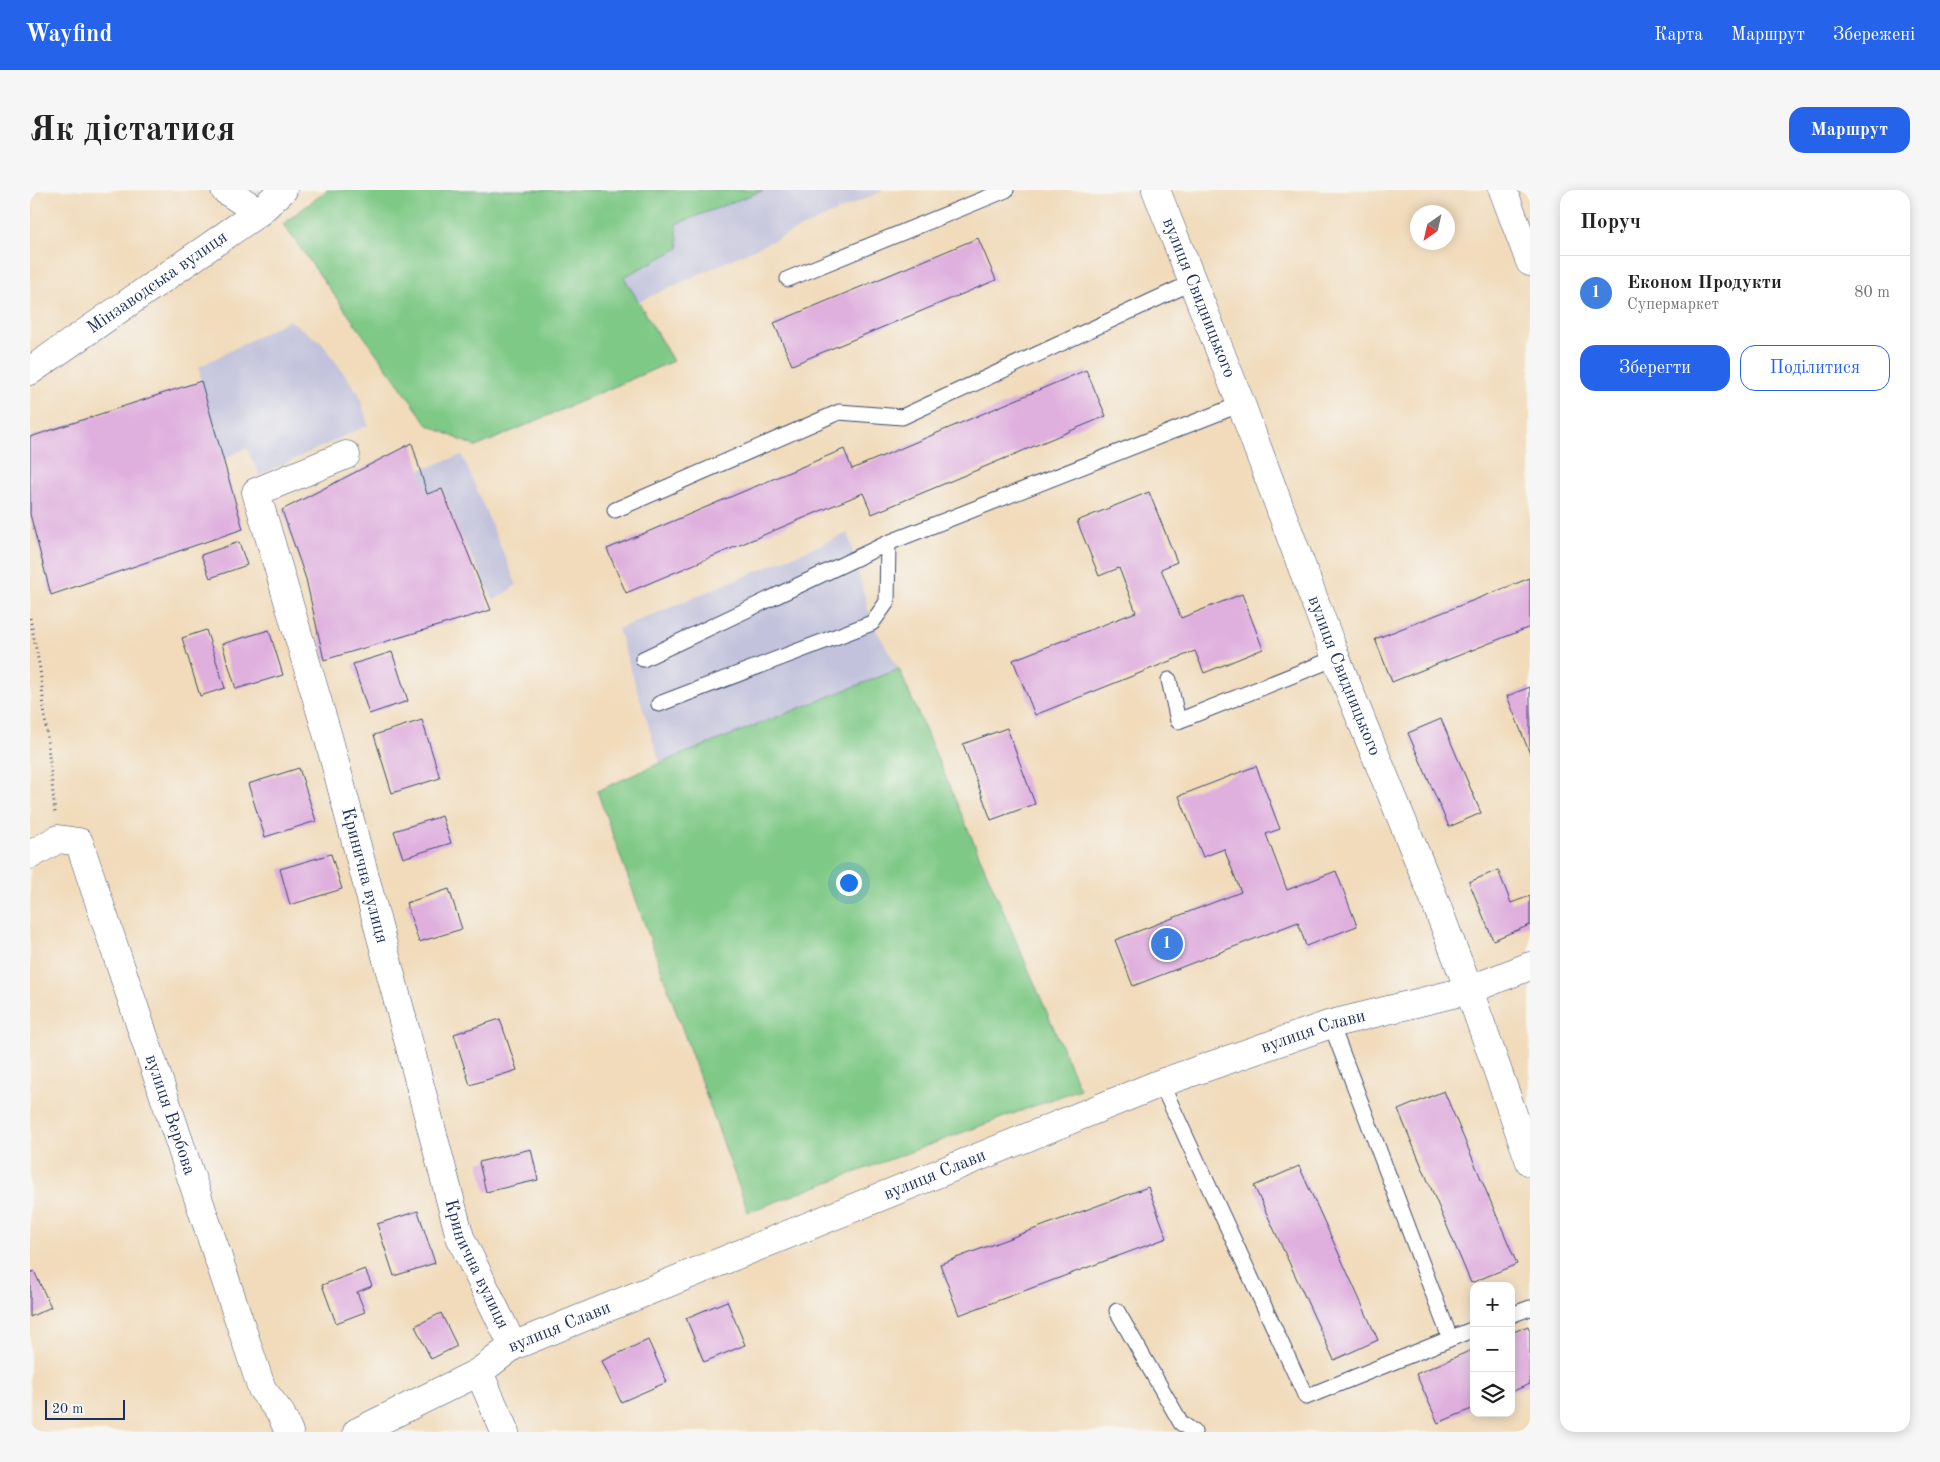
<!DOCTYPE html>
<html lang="uk">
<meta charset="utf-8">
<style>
:root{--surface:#fff;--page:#f6f6f6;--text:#222;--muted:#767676;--line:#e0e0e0;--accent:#2563eb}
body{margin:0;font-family:"Old Standard TT",serif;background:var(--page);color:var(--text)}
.controls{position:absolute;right:15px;bottom:15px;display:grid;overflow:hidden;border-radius:10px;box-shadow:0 2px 12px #0003}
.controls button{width:45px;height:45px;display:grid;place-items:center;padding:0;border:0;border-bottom:1px solid var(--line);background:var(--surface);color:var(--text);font:25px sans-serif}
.compass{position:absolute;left:1380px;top:15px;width:45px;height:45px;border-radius:50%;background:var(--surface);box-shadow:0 2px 12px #0003;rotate:214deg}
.scale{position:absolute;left:15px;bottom:12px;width:80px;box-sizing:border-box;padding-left:5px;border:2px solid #1b2f5e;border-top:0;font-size:14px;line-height:18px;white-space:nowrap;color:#1b2f5e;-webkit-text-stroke:4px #f6f6f2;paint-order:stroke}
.you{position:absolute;left:818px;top:692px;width:18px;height:18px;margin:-12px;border:4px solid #fff;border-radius:50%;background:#1a73e8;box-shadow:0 0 0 8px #1a73e833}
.badge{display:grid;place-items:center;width:32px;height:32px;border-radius:50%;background:var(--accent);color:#fff;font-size:16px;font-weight:700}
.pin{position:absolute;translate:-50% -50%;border:2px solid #fff;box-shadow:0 1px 5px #0006}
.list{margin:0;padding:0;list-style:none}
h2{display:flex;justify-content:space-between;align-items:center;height:65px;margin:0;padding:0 20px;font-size:21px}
h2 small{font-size:16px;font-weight:400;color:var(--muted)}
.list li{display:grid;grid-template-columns:32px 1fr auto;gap:15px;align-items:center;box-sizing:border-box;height:75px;padding:0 20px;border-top:1px solid var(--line)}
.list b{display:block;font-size:19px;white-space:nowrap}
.list p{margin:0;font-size:16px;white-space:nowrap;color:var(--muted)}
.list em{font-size:16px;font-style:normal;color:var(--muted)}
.actions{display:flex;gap:10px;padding:15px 20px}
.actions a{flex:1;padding:11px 0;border:1px solid var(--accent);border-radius:15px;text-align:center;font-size:18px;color:var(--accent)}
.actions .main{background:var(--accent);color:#fff}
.icon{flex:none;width:28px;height:28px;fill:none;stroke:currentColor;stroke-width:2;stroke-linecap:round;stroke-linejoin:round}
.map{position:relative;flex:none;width:1500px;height:1242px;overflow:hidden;border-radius:15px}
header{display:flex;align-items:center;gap:30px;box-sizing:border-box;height:70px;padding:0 25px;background:var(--accent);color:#fff}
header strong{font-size:24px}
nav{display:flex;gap:28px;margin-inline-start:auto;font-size:18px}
.intro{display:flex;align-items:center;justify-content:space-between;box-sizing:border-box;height:120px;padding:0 30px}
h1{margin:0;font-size:35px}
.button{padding:12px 22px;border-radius:15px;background:var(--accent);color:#fff;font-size:18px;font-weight:700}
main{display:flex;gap:30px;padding:0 30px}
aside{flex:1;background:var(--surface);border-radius:15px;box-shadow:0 2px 12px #0003}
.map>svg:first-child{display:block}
.industrial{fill:#c2c2dc}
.green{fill:#7fc986;stroke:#4d7c72}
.building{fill:#dfafde}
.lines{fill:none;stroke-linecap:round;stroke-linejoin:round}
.service-casing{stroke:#3b496c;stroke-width:17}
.minor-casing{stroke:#3b496c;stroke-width:29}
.path{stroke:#3b496c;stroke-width:3;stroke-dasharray:1 4;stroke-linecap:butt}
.service{stroke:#fff;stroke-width:15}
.minor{stroke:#fff;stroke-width:28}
.labels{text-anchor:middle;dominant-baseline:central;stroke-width:5;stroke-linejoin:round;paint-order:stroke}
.street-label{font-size:18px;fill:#1b2f5e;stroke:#f6f6f2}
</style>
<header>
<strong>Wayfind</strong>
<nav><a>Карта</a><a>Маршрут</a><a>Збережені</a></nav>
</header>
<div class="intro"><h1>Як дістатися</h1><a class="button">Маршрут</a></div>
<main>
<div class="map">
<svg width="1500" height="1242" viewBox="0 0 1500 1242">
<rect width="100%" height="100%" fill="#f6f6f2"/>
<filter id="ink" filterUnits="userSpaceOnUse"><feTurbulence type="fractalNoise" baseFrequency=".02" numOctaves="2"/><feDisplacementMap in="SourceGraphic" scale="10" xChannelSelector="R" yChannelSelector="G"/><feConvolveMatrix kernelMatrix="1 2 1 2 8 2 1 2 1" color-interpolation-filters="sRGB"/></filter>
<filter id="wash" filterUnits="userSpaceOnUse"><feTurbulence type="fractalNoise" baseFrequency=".0096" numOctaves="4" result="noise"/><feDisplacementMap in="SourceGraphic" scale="20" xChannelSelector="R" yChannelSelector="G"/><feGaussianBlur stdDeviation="1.12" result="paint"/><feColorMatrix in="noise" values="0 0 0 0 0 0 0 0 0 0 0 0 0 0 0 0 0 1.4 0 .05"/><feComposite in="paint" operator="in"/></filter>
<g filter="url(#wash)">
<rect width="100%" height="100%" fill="#f1dbbb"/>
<path class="industrial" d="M734 0H854L608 112 594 87 649 58 646 34Z
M259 130 291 152 329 204 338 235 230 285 216 258 193 270 171 191 169 177Z
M432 265 487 395 464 410 431 346 413 299 397 304 390 280Z
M818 343 842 433 869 479 630 573 588 439Z"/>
<path class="green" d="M297 0H734L646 34 649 58 594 87 643 171 446 257 398 235 253 34Z
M869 479 1050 899 718 1022 567 601 630 573Z"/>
<g id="blocks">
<path class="building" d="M948 48 966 90 762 175 744 133Z
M1056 180 1076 226 842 324 833 303 596 403 577 359 814 259 822 279Z
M171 191 213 339 21 405 0 324V247Z
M382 253 397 304 412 299 461 420 294 470 276 389 252 320Z
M1119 302 1147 372 1131 379 1151 428 1212 404 1233 459 1174 483 1165 461 1005 525 983 470 1106 422 1089 378 1069 386 1047 331Z
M209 352 217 375 180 388 171 365Z
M1500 388V437L1362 492 1345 449Z
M176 440 195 498 170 506 152 448Z
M239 440 253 485 206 499 192 454Z
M362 462 378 511 339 524 323 474Z
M1500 497V564L1477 506Z
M1411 529 1451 623 1419 637 1378 543Z
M392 530 410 588 362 603 344 545Z
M977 538 1005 614 961 630 933 554Z
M1226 576 1250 639 1236 644 1257 700 1306 681 1327 736 1276 756 1268 732 1103 796 1085 750 1211 702 1194 659 1173 667 1149 606Z
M269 578 286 631 235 647 218 594Z
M412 626 421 653 373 668 364 641Z
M301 664 312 699 260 715 250 679Z
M1468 680 1481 713 1500 706V735L1463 750 1439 692Z
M419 699 432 739 389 752 376 713Z
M470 829 487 880 440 895 424 844Z
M1414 901 1487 1074 1441 1093 1368 920Z
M501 959 508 990 456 1002 449 972Z
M1269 976 1348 1150 1304 1170 1224 996Z
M1118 997 1137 1048 929 1125 910 1074Z
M388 1021 405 1073 364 1086 347 1034Z
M335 1079 342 1096 327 1102 335 1122 306 1133 292 1095Z
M4 1081 21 1117 0 1127V1083Z
M697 1111 715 1155 674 1172 656 1128Z
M411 1123 427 1156 401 1169 385 1136Z
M1498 1136 1500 1141V1194L1481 1202V1143Z
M618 1150 637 1192 591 1212 572 1171Z
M1444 1159V1218L1408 1233 1386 1184Z"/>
</g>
</g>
<g filter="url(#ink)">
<use href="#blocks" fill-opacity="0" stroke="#3b496c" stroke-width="1"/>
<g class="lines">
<g class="service-casing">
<path id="service" d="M758 89 976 0
M585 320 809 222 872 227 1163 92
M613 469 858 353
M1139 490 1148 531 1306 468
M629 514 842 433 857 412 858 353 1211 214
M1301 834 1420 1148
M1131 893 1276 1207 1444 1139
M1087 1121 1151 1233 1164 1242
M1481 1125 1500 1118"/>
</g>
<g class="minor-casing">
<g id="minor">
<path d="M195 0 229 22"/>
<path id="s1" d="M1126 0 1211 214 1306 468 1403 706 1439 800 1500 972"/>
<path d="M1473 0 1500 72"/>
<path id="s2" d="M0 181 229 22 253 0"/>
<path id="s3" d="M316 265 226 302 299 550 430 1047 483 1156"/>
<path id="s4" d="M0 665 28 649 49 652 232 1199 251 1224 259 1242"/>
<path d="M449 1182 475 1242"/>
<path id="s5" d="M327 1242 449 1182 483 1156 1131 893 1301 834 1439 800 1500 776"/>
</g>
</g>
<path class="path" d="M0 428 10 479 25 623"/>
<use href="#service" class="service"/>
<use href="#minor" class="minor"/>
</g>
</g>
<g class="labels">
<g class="street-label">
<text stroke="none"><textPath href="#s2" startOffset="155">Мінзаводська вулиця</textPath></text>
<text stroke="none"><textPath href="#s1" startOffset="116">вулиця Свидницького</textPath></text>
<text stroke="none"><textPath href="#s1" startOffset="521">вулиця Свидницького</textPath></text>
<text stroke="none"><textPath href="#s3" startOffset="496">Кринична вулиця</textPath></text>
<text stroke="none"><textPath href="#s5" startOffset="1039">вулиця Слави</textPath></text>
<text stroke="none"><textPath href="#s4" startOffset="341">вулиця Вербова</textPath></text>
<text stroke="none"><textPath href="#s5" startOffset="634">вулиця Слави</textPath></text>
<text stroke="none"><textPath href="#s3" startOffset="901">Кринична вулиця</textPath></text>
<text stroke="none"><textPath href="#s5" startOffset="229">вулиця Слави</textPath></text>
</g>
</g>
</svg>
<div class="controls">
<button>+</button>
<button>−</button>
<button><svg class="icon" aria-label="layers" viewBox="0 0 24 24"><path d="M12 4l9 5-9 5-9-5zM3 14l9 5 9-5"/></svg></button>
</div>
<svg class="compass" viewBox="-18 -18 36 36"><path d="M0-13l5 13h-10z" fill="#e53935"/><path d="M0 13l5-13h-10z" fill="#767676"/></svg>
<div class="scale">20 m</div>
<div class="you"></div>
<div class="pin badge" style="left:1137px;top:754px;background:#3f7fe0">1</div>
</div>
<aside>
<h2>Поруч<small></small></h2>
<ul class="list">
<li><span class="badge" style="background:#3f7fe0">1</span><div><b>Економ Продукти</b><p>Супермаркет</p></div><em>80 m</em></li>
</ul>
<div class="actions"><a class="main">Зберегти</a><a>Поділитися</a></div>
</aside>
</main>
